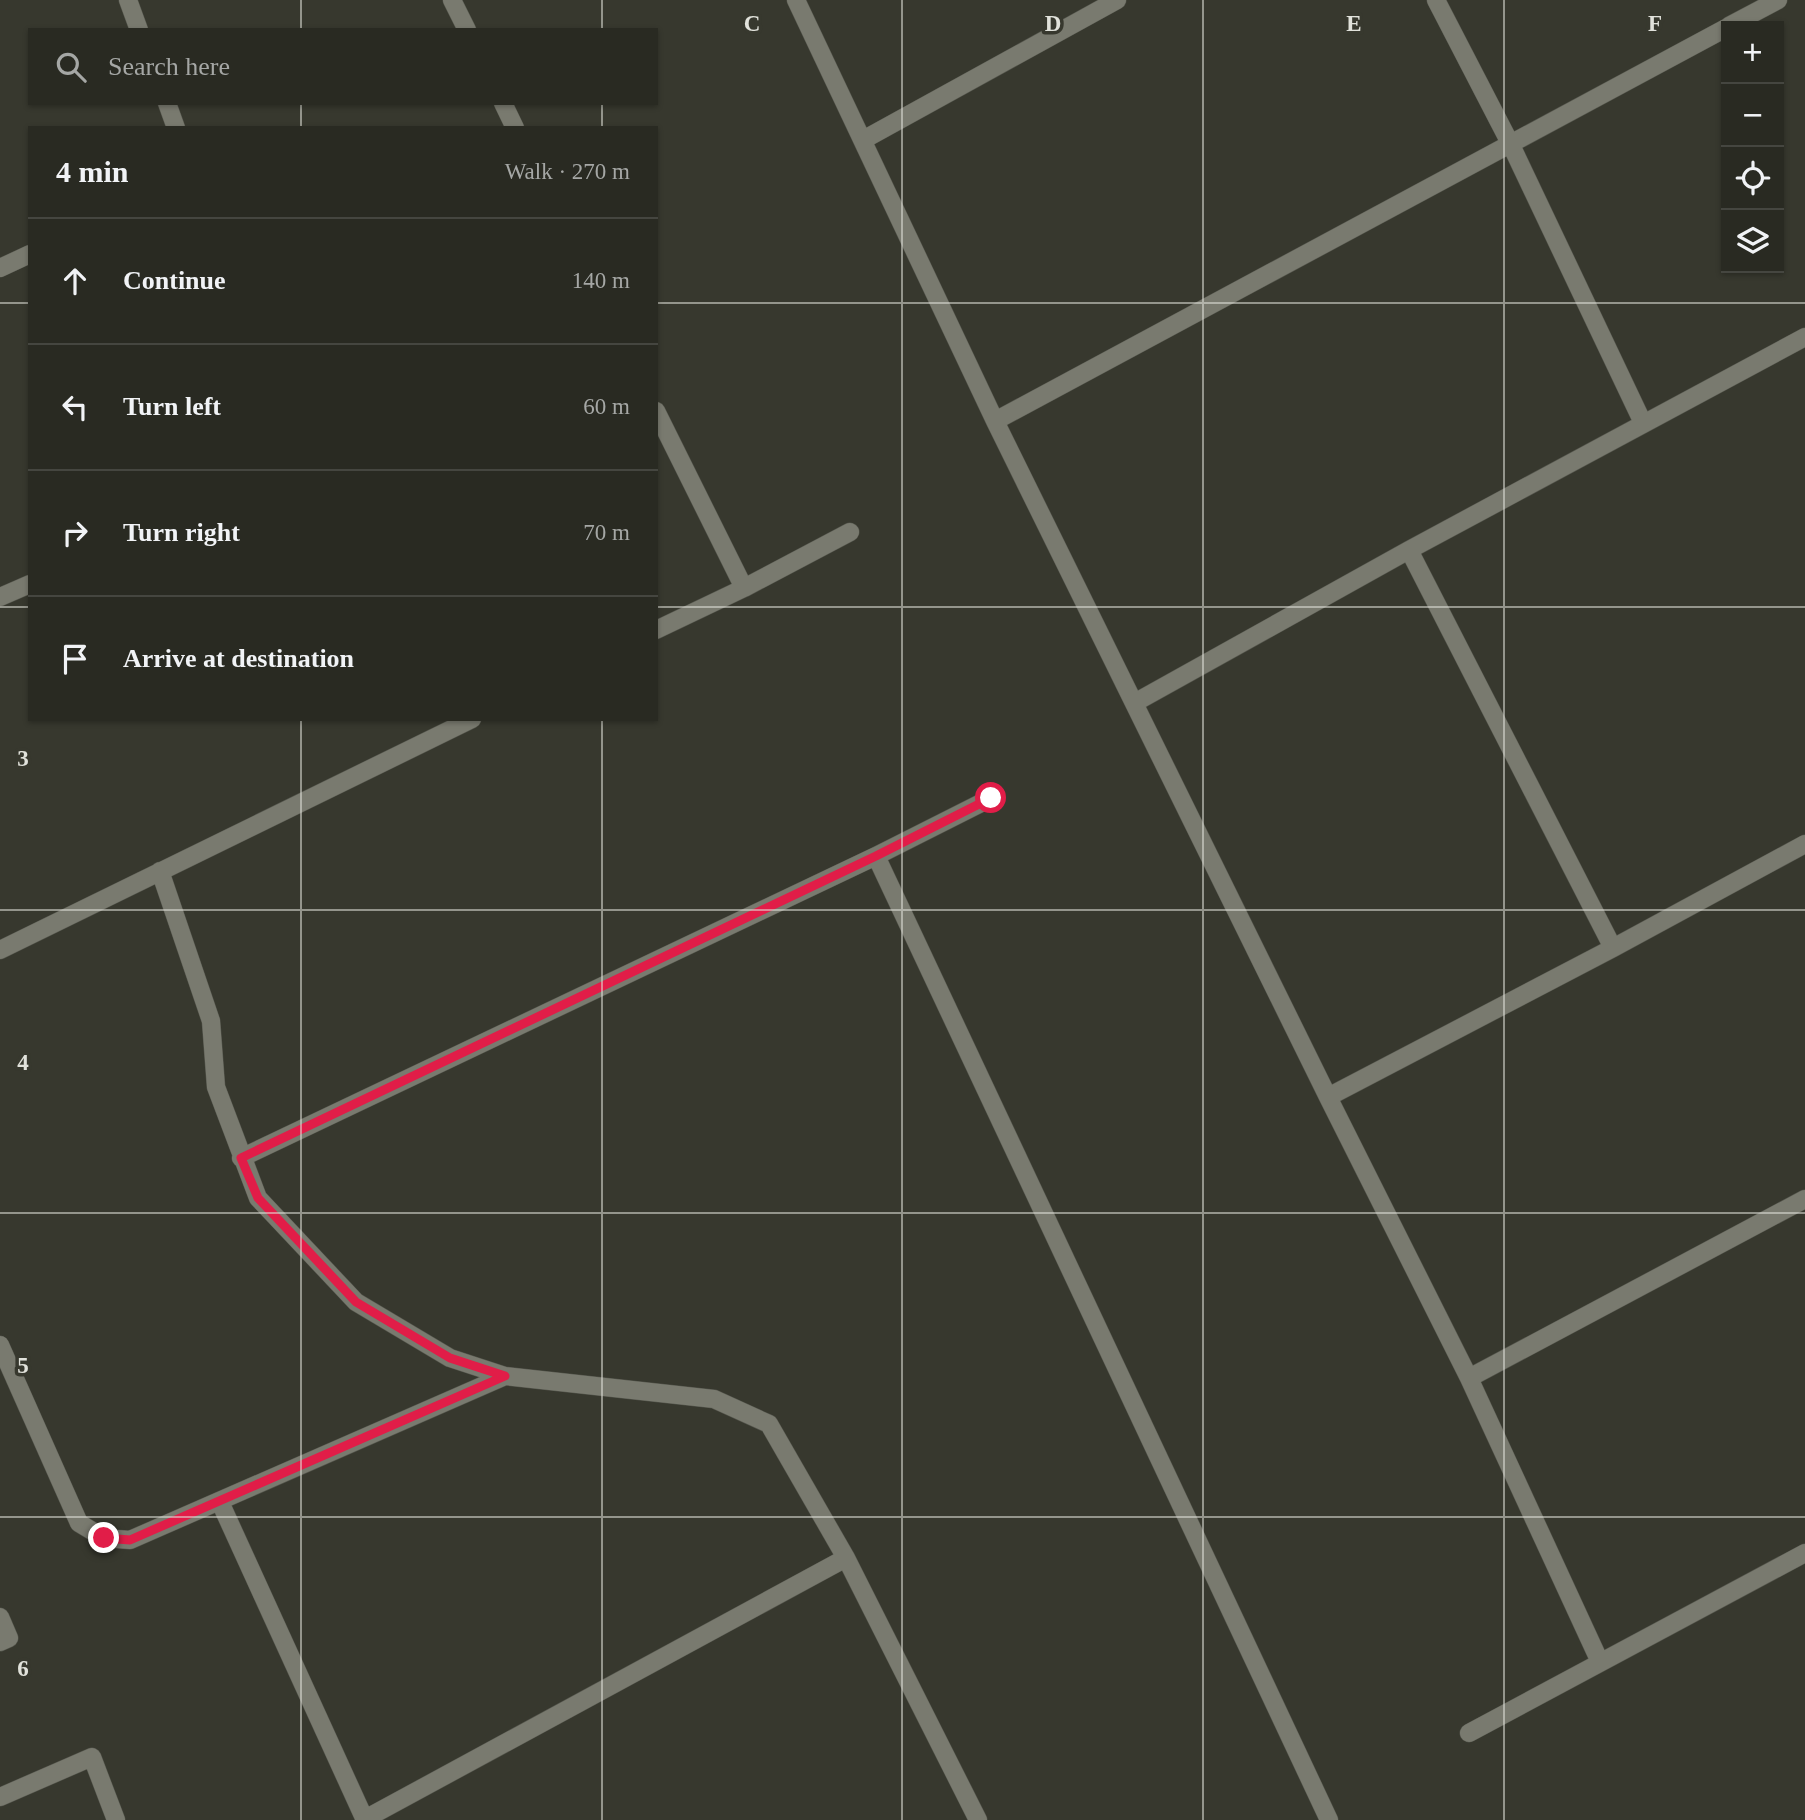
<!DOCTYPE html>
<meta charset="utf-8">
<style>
:root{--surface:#292a22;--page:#35362f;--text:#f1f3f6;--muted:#a5a7a5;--line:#454640}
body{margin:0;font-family:Georgia,serif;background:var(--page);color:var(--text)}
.controls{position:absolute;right:21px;top:21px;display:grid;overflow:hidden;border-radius:0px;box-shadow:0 2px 5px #0004}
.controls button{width:63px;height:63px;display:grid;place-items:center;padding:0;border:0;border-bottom:2px solid var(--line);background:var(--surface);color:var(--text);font:35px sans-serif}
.stop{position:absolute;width:21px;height:21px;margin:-16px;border:5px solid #e11d48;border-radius:50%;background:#fff}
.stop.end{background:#e11d48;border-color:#fff;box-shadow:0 2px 7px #0008}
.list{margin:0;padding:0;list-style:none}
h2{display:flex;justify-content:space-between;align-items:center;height:91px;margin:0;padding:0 28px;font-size:30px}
h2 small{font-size:23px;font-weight:400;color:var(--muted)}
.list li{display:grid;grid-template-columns:46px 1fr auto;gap:21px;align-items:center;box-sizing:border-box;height:126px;padding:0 28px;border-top:2px solid var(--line)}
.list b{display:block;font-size:26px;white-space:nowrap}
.list em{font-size:23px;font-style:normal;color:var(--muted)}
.icon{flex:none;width:38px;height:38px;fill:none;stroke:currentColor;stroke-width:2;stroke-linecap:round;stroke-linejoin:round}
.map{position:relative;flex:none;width:1805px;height:1820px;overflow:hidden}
.search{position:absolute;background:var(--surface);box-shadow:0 2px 5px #0004;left:28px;top:28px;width:630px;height:77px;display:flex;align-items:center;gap:18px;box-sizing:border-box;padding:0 24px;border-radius:0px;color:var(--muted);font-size:26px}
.panel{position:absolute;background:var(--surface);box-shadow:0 2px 5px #0004;left:28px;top:126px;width:630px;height:595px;border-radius:0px}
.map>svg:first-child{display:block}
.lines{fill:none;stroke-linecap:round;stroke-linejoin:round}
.service-casing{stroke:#55564d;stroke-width:19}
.service{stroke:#797a6f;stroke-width:18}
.route{stroke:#e11d48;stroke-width:9}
.grid{fill:none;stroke:#e1e2db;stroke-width:2;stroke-opacity:0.55}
.grid-label{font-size:23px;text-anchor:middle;font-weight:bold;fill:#e1e2db;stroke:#37382e;stroke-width:7;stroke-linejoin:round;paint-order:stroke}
</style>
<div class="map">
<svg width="1805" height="1820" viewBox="0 0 1805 1820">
<rect width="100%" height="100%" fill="#37382e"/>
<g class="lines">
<g class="service-casing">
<path id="service" d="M128 0 139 30
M452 0 467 30
M796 0 995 421 1328 1097 1469 1378 1600 1662
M1436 0 1511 145 1643 423
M1729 26 1778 0
M167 103 176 128
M503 103 515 128
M863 140 1117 0
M0 268 30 254
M656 411 744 588
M995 421 1726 28
M1409 550 1613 948
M0 597 30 584
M656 630 744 588 850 532
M1136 702 1409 550 1805 337
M876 856 1329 1820
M160 871 211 1021 216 1087 258 1198 356 1302 450 1358 505 1376 714 1399 769 1424 846 1558 978 1820
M0 950 472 719
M1328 1097 1613 948 1805 844
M241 1158 876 856 991 798
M0 1345 79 1523 104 1538 130 1540 505 1376
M1469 1378 1805 1199
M220 1502 365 1820
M0 1617 9 1638 0 1642
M1469 1733 1805 1553
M0 1797 92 1757 116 1820
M365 1819 846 1558"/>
</g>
<use href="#service" class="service"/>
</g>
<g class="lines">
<path class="route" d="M104 1538 130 1540 505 1376 450 1358 356 1302 258 1198 241 1158 876 856 991 798"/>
</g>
<path class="grid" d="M301 0V30M602 0V30M902 0V1820M1203 0V1820M1504 0V1820M301 103V128M602 103V128M0 303H30M656 303H1805M0 607H30M656 607H1805M301 719V1820M602 719V1820M0 910H1805M0 1213H1805M0 1517H1805"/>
<g class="grid-label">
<text x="752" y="31">C</text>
<text x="1053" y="31">D</text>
<text x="1354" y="31">E</text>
<text x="1655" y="31">F</text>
<text x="23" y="766">3</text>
<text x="23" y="1070">4</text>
<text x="23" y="1373">5</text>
<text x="23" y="1676">6</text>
</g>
</svg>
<div class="controls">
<button>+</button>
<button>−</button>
<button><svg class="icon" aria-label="locate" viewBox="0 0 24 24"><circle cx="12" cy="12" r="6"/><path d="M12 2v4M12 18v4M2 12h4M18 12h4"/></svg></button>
<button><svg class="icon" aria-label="layers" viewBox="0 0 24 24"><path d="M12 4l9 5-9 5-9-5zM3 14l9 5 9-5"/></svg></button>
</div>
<div class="stop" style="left:991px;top:798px"></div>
<div class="stop end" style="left:104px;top:1538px"></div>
<div class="search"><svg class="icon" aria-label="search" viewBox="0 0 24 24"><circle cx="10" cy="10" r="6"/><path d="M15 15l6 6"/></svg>Search here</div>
<section class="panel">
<h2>4 min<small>Walk · 270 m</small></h2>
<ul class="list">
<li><svg class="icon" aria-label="ahead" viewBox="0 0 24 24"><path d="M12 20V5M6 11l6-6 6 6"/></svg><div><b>Continue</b></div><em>140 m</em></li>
<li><svg class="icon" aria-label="left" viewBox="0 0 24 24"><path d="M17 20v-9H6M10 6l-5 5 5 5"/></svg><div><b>Turn left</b></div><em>60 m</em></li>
<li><svg class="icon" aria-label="right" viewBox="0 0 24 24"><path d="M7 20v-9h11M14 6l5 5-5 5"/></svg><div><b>Turn right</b></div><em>70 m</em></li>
<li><svg class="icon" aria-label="arrive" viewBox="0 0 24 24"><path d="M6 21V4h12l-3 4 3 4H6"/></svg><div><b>Arrive at destination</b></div></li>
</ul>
</section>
</div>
